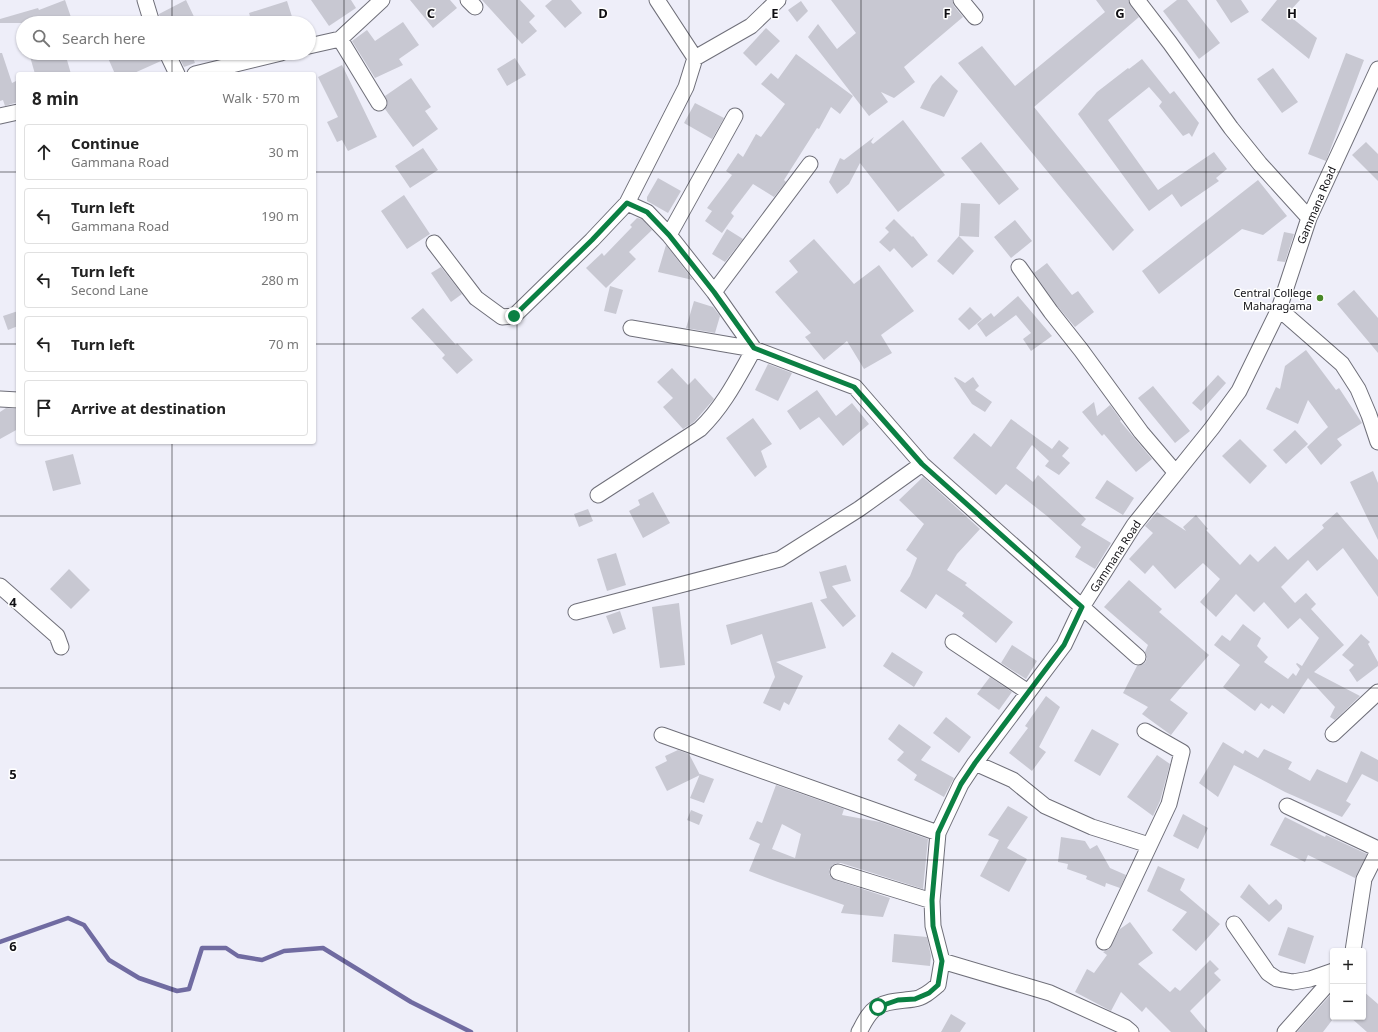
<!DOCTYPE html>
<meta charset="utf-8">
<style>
:root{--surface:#fff;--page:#f2f2f2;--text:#222;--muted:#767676;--line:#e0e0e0}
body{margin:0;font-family:"Noto Sans",sans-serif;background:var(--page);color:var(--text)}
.controls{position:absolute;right:12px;bottom:12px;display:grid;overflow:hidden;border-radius:4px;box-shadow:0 1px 3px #0004}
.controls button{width:36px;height:36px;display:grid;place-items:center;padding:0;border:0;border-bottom:1px solid var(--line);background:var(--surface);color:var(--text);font:20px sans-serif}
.stop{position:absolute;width:12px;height:12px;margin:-9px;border:3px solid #0b8043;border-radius:50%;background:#fff}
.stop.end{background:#0b8043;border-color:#fff;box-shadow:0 1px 4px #0008}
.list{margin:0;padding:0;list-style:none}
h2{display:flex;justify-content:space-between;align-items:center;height:52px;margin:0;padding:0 16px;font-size:17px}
h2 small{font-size:13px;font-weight:400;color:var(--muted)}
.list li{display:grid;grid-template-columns:26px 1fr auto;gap:12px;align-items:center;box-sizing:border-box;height:56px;margin:0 8px 8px;padding:0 8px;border:1px solid var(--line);border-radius:4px}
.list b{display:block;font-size:15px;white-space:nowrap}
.list p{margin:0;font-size:13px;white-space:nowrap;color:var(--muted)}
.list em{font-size:13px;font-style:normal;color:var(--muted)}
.icon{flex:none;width:22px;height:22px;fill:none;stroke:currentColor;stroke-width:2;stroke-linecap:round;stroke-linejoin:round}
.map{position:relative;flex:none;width:1378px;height:1032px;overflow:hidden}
.search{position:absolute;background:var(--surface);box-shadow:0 1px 3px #0004;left:16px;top:16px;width:300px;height:44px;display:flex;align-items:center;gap:10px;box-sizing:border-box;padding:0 14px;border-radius:22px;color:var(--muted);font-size:15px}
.panel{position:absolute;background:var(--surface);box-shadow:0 1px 3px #0004;left:16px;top:72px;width:300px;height:372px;border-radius:4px}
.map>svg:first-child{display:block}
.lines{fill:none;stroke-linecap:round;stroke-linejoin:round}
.stream{stroke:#706ba1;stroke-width:4.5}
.building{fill:#c8c8d2;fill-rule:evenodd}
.minor-casing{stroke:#6f6f79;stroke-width:17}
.minor{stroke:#fff;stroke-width:15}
.route{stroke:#0b8043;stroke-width:5}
.grid{fill:none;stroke:#111014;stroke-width:1;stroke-opacity:0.55}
.poi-dot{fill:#488727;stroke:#fff;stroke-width:1.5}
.labels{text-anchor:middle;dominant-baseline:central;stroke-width:3;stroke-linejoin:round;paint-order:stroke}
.street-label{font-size:11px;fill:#111014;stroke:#fff}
.poi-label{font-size:11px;fill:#111014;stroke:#fff;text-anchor:end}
.grid-label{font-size:13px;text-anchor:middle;font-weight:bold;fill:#111014;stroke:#fff;stroke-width:3;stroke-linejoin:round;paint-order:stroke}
</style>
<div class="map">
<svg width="1378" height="1032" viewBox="0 0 1378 1032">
<rect width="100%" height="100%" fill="#eeeef9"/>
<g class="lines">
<path class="stream" d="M0 942 68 918 84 925 109 960 139 978 177 991 189 989 202 948H226L238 956 262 960 284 951 323 948 411 1002 471 1032"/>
</g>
<path class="building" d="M65 0 73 23H0V19L38 8 39 10Z
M186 0 197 23H161L159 14Z
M311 0H351L356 8 329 26Z
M410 0H450L457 8 433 28Z
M482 0H520L535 16 529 22 537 31 522 44Z
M552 0H571L582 13 565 28 545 6Z
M831 0H952L954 6 963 17 904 67 915 82 894 98 881 92 888 102 869 116 808 37 818 24 837 49 856 33Z
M1096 0H1128L1130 5 1139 17 1034 107 1134 230 1113 251 958 63 982 46 1015 86 1105 12Z
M1177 0H1187L1220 43 1199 59 1163 11Z
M1216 0H1241L1249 12 1231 23Z
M1277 0H1300L1287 14 1317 38 1309 59 1261 20Z
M287 1 294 23H252L249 13Z
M801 1 808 11 797 22 788 10Z
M403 22 419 45 399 59 403 65 375 78 352 41 367 30 375 41Z
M766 28 780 41 756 66 743 53Z
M0 53H2L12 83 18 80V102L5 106 3 100 0 101Z
M29 53H65L71 74H35Z
M119 53H158L161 61 132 74H115L108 58Z
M177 53H191L195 63 184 67Z
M1346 53 1364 60 1326 161 1308 154Z
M796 54 853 96 840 114 831 107 819 129 817 128 784 180 786 182 774 197 753 184 731 213 734 216 722 233 705 221 712 211 707 208 732 175 726 171 738 153 743 157 756 134 761 137 785 104 761 84 771 73 778 79Z
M515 58 526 75 507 86 497 69Z
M1142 59 1170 94 1174 91 1199 123 1192 137 1189 133 1183 136 1159 106 1162 102 1149 87 1108 120 1158 190 1214 152 1227 169 1216 178 1219 181 1181 207 1172 194 1149 211 1078 114 1097 92 1128 68 1129 69Z
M342 65 377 137 348 151 342 140 337 142 327 122 338 117 318 77Z
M1273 68 1298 102 1282 113 1257 79Z
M941 75 958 91 944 117 920 108 932 85Z
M411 78 431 107 425 111 438 129 413 147 385 109 388 103 385 96Z
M695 103 724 118 712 139 684 123Z
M903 120 945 175 898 212 860 163 849 184 837 194 829 182 840 158 844 160 874 137 871 142 873 144Z
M981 142 1019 189 999 205 961 158Z
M1366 142 1378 154V181L1352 155Z
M423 148 438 170 410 188 395 166Z
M658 178 681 191 668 213 647 201V197Z
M1258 180 1287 216 1263 235 1242 229 1159 294 1142 271Z
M404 195 430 234 407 249 381 211Z
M961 203 980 204 979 237 959 236Z
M637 218 642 219 652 230 629 252 636 259 606 288 586 268 602 253 604 256 632 227 630 225Z
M894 219 912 237 913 236 928 255 912 268 894 248 890 252 879 242 889 232 885 228Z
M1015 220 1032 241 1011 258 994 237Z
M727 229 743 239 725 262 712 254Z
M1284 232 1294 234 1285 262 1277 261Z
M959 236 974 251 953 275 937 261Z
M814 239 854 284 879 265 914 311 881 335 892 353 864 369 847 341 824 360 805 337 811 333 775 292 798 272 789 261Z
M666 245 693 280 658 272Z
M1047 263 1072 295 1078 291 1094 312 1075 327 1058 307 1034 273Z
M441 267 462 294 451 302 431 273Z
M610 286 623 290 616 314 604 311Z
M1354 290 1378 318V353L1337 304Z
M1018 296 1052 336 1031 351 1023 339 1031 333 1016 315 986 337 977 324 991 313 994 317Z
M694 301 713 307 720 316 715 333 686 328Z
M970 307 982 319 969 330 958 319Z
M423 308 456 345 457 343 473 360 457 374 442 358 445 355 411 318Z
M18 311V326L8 330 3 316Z
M1306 350 1336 390 1339 388 1362 423 1337 439 1342 445 1321 465 1307 447 1328 427 1308 400 1298 424 1266 409 1276 387 1280 389 1285 366Z
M768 364 792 373 778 401 755 390Z
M672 368 688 385 695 378 714 399 694 422 683 429 663 407 673 398 657 382Z
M1218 375 1226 383 1201 411 1192 403Z
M955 377 965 383 973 377 979 386 975 390 992 402 985 412 972 404 954 378Z
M1153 386 1190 431 1175 443 1138 398Z
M817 390 836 416 852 403 869 424 843 446 819 417 800 430 787 411Z
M1094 402 1097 416 1110 405 1121 420 1120 421 1152 459 1136 472 1104 434 1102 436 1082 412Z
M6 408 18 409V429L0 439V412Z
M753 418 772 444 761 451 767 467 755 477 726 438Z
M1011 419 1052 449 1059 440 1069 448 1062 456 1070 463 1059 475 1045 466 1049 461 1032 445 1016 468 1033 482 1038 475 1086 519 1081 525 1111 543 1095 569 1075 557 1081 547 1047 516 1006 484 996 495 953 458 974 433 991 447Z
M1295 430 1308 444 1286 464 1273 450Z
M1240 439 1267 466 1250 484 1222 456Z
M73 454 81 484 53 491 45 461Z
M1373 471 1378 483V540L1350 482Z
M923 477 980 529 957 554 947 570 967 583 965 585 1013 622 996 643 962 616 964 613 936 594 926 609 900 591 910 576 917 558 906 550 924 524 899 500Z
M1107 480 1134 498 1123 515 1095 498Z
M653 492 670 523 643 538 629 511 640 505 638 500Z
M588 509 593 521 579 527 574 514Z
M1157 512 1186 531 1183 527 1196 515 1208 529 1206 530 1240 565 1250 554 1258 562 1275 546 1288 560 1324 528 1322 525 1337 512 1378 560V597L1343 548 1317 571 1308 560 1281 587 1295 603 1306 593 1316 604 1311 609 1344 645 1314 672 1360 696 1358 698 1335 720 1330 717 1335 707 1308 678 1284 714 1272 705 1269 709 1261 703 1255 711 1223 687 1240 665 1214 645 1222 635 1230 641 1243 624 1261 638 1257 646 1268 657 1264 662 1288 679 1293 673 1296 676 1300 669 1296 664 1297 663 1302 666 1319 638 1300 618 1288 629 1264 602 1254 612 1236 594 1216 617 1200 602 1220 579 1203 563 1175 589 1153 565 1145 574 1129 559 1153 533 1145 526Z
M616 553 626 585 607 591 597 559Z
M846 565 851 581 832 586 856 616 843 627 820 600 827 598 819 571 820 572Z
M69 569 90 590 71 609 50 589Z
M1129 580 1162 609 1159 612 1209 655 1170 700 1188 713 1171 735 1142 714 1148 707 1123 693 1137 666 1141 665 1145 663 1147 658 1145 652 1148 645 1104 607Z
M812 602 826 648 776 662 803 676 789 705 784 702 780 711 763 703 775 677 762 634 731 645 726 625Z
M679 603 685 665 660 668 652 607Z
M620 611 626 629 613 634 606 616Z
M1361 634 1370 642 1368 644 1378 662V666L1357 682 1349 670 1354 665 1342 655Z
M1012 645 1037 661 1026 679 1001 663Z
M892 652 923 672 914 687 883 666Z
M990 677 1012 692 999 710 977 694Z
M1046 696 1060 707 1039 747 1046 752 1032 771 1009 753 1028 728 1025 726Z
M946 717 971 737 959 753 933 733Z
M899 724 931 747 921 760 954 778 944 797 914 780 917 775 897 760 904 752 888 739Z
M1092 729 1119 744 1100 776 1074 761Z
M1223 742 1243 754 1245 750 1258 758 1264 749 1292 762 1288 769 1310 781 1317 769 1347 783 1361 751 1378 760V782L1362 774 1346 801 1351 804 1342 817 1285 792 1234 765 1218 797 1199 783Z
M678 750 689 754 700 775 667 791 655 767 667 761 665 756Z
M1157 755 1170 764 1160 801 1153 816 1127 797Z
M700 774 714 779 704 803 690 798Z
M776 785 844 809 842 815 880 822 928 839 923 889 841 863H836L832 866 829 870V874L832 878 835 880 890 898 883 917 841 913 844 905 778 882 749 871 760 844 749 839 757 821 762 823ZM782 824 801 834 795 858 772 849Z
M1008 806 1028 817 1007 848 1027 859 1009 892 980 876 999 840 988 835Z
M691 810 703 815 699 825 687 820Z
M1183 814 1208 828 1198 849 1173 836Z
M1285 817 1325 837 1326 835 1367 854 1355 878 1308 855 1305 862 1270 845Z
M1061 837 1085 841 1090 849 1097 845 1110 868 1126 875 1120 888 1106 883 1105 887 1086 879 1087 876 1067 869 1068 864 1058 862Z
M1158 866 1185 879 1180 890 1220 924 1196 951 1172 930 1187 912 1147 891Z
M1249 884 1269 905 1276 899 1282 905V909L1269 922 1240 897Z
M1130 922 1153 953 1138 964 1170 992 1175 987 1180 991 1210 960 1219 969 1214 973 1221 980 1190 1011 1208 1032H1171L1146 1007 1142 1012 1121 992 1111 1011 1075 992 1087 969 1094 973 1107 955 1103 952 1109 949 1120 929Z
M1288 927 1314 936 1305 964 1278 955Z
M894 934 927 937 931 956 930 966 892 962Z
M1363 991 1378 1004V1032H1367L1350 1017H1363Z
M1333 992V1019L1323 1032H1297Z
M951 1014 966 1023 960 1032H941Z"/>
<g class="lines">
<g class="minor-casing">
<path id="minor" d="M145 0 152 23
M468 0 475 7
M657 0 695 58
M961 0 975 17
M1137 0 1170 43 1231 128 1260 164 1309 218
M340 39 379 103
M309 46 340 39 382 0
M167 53 177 74
M195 74 281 53
M0 116 18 112
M627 203 647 212 669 235 714 292 754 349 855 387 922 464 1138 657
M669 235 735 116
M434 243 476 298 502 317 514 316 592 240 627 203 686 87 695 58 751 26 778 0
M1019 267 1051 312 1081 350 1141 432 1176 473
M714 292 810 164
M1279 309 1342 364 1358 389 1369 415 1378 442
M0 399 18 400
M598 495 700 429C724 406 738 377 754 349L631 328
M0 586 57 636 61 647
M576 612 780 559 859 509 922 464
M953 642 1028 692
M1333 734 1378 692
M662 735 938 833
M975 763 1013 780 1045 806 1092 827 1149 845
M1287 806 1378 849
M838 872 932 901
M1234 924 1268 973 1277 979 1293 982 1310 979 1333 971
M1104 942 1169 804 1182 752 1145 731
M1353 951 1364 879 1378 851
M942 961 1050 993 1125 1027 1131 1032
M859 1032C864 1023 868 1013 877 1007 888 1000 902 1001 914 999 923 998 931 991 938 985L942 961 933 926 932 901 938 833 961 784 975 763 1064 645 1082 607 1134 525 1212 428 1239 391 1279 309 1309 218 1378 69
M1285 1032 1333 978"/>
</g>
<use href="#minor" class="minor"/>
</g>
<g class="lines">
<path class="route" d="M514 316 592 240 627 203 647 212 669 235 714 292 754 348 854 387 922 464 1082 607 1064 645 975 763 961 784 938 833 932 900 933 926 942 961 938 985 929 993 915 999 898 1000 878 1007"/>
</g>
<path class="grid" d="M172 0V23M344 0V1032M517 0V1032M689 0V1032M861 0V1032M1034 0V1032M1206 0V1032M172 53V74M0 172H18M314 172H1378M0 344H18M314 344H1378M172 442V1032M0 516H1378M0 688H1378M0 860H1378"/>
<circle class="poi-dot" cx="1320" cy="298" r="4"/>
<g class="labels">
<g class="street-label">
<text transform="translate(1316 205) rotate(-67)">Gammana Road</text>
<text transform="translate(1115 556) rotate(-57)">Gammana Road</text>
</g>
<g class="poi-label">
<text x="1312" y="292">Central College<tspan x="1312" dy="13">Maharagama</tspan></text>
</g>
</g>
<g class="grid-label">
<text x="431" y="18">C</text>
<text x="603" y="18">D</text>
<text x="775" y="18">E</text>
<text x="947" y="18">F</text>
<text x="1120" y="18">G</text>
<text x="1292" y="18">H</text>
<text x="13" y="607">4</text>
<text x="13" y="779">5</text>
<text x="13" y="951">6</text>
</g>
</svg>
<div class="controls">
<button>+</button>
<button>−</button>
</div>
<div class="stop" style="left:878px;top:1007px"></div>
<div class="stop end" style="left:514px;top:316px"></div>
<div class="search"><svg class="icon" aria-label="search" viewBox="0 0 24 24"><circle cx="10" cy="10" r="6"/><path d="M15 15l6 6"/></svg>Search here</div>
<section class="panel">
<h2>8 min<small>Walk · 570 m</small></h2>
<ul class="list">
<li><svg class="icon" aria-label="ahead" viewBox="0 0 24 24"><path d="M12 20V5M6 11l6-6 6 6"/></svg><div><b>Continue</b><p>Gammana Road</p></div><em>30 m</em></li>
<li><svg class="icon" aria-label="left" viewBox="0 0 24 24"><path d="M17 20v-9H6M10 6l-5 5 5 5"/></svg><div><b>Turn left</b><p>Gammana Road</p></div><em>190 m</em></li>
<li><svg class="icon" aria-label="left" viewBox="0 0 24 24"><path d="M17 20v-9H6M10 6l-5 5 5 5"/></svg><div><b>Turn left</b><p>Second Lane</p></div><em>280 m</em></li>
<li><svg class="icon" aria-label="left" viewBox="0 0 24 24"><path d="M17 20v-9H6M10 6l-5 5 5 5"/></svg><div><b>Turn left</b></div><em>70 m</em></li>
<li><svg class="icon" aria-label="arrive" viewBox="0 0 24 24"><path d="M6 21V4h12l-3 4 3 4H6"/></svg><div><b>Arrive at destination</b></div></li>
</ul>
</section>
</div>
